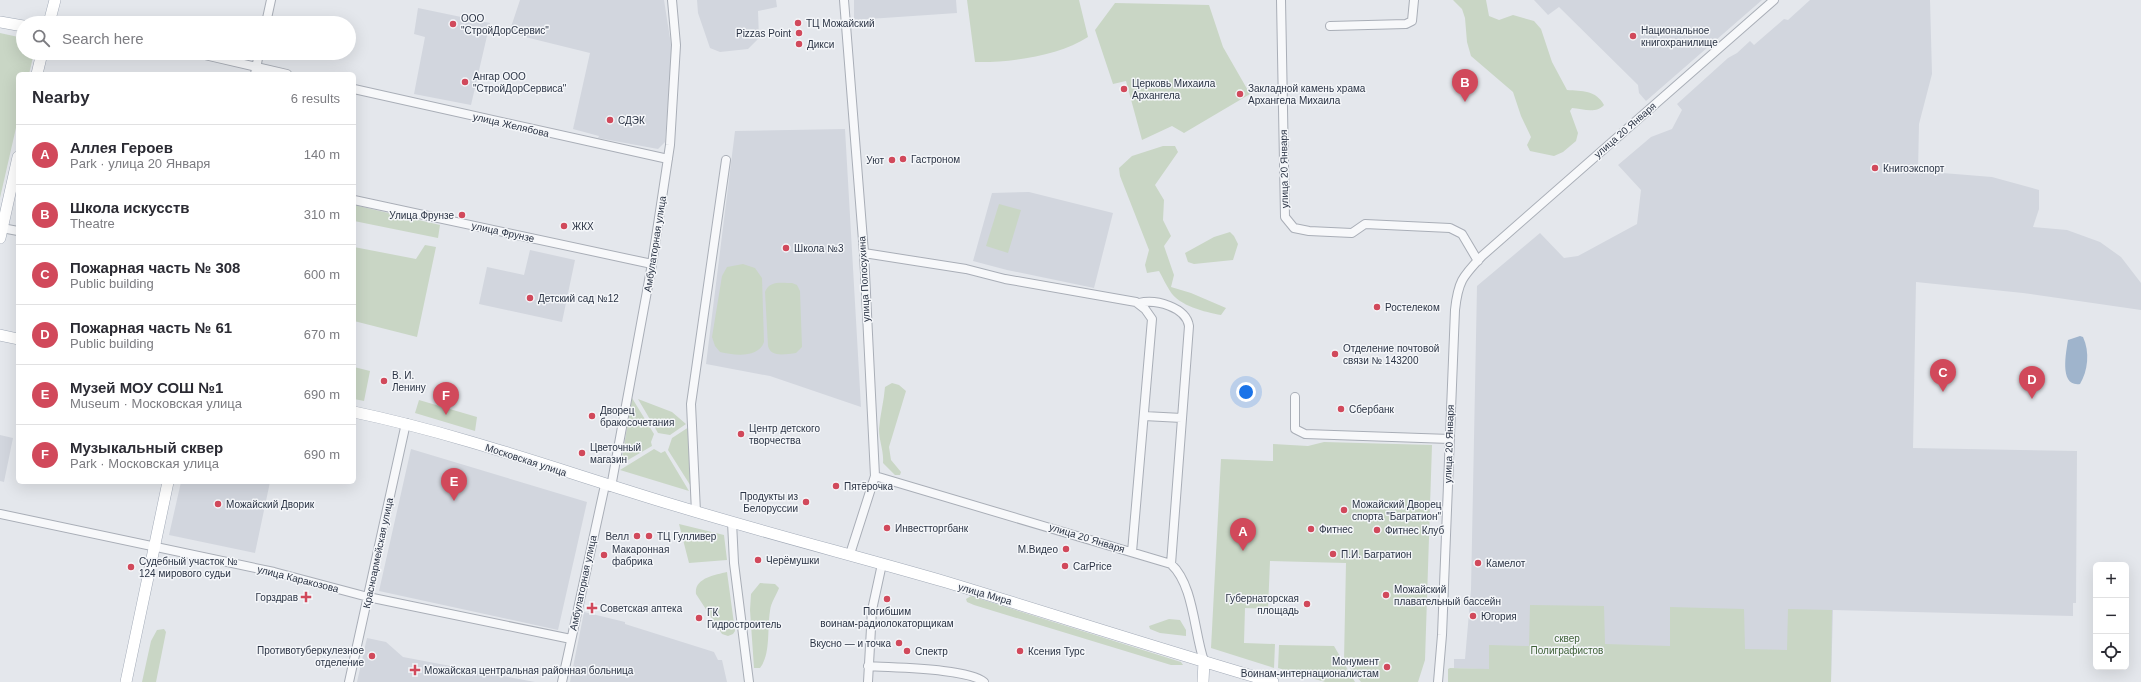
<!DOCTYPE html>
<meta charset="utf-8">
<style>
:root{--surface:#fff;--page:#f7f7f7;--text:#2b2b33;--muted:#7c7c81;--line:#e1e1e2;--accent:#d1495b}
body{margin:0;font-family:Helvetica,sans-serif;background:var(--page);color:var(--text)}
.controls{position:absolute;right:12px;bottom:12px;display:grid;overflow:hidden;border-radius:6px;box-shadow:0 4px 16px #0002}
.controls button{width:36px;height:36px;display:grid;place-items:center;padding:0;border:0;border-bottom:1px solid var(--line);background:var(--surface);color:var(--text);font:20px sans-serif}
.you{position:absolute;left:1246px;top:392px;width:14px;height:14px;margin:-10px;border:3px solid #fff;border-radius:50%;background:#1a73e8;box-shadow:0 0 0 6px #1a73e833}
.badge{display:grid;place-items:center;width:26px;height:26px;border-radius:50%;background:var(--accent);color:#fff;font-size:13px;font-weight:700}
.pin{position:absolute;translate:-50% -33px;filter:drop-shadow(0 1px 2px #0008)}
.pin::after{content:'';position:absolute;top:21px;width:14px;height:12px;background:inherit;clip-path:polygon(0 0,100% 0,50% 100%)}
.list{margin:0;padding:0;list-style:none}
h2{display:flex;justify-content:space-between;align-items:center;height:52px;margin:0;padding:0 16px;font-size:17px}
h2 small{font-size:13px;font-weight:400;color:var(--muted)}
.list li{display:grid;grid-template-columns:26px 1fr auto;gap:12px;align-items:center;box-sizing:border-box;height:60px;padding:0 16px;border-top:1px solid var(--line)}
.list b{display:block;font-size:15px;white-space:nowrap}
.list p{margin:0;font-size:13px;white-space:nowrap;color:var(--muted)}
.list em{font-size:13px;font-style:normal;color:var(--muted)}
.icon{flex:none;width:22px;height:22px;fill:none;stroke:currentColor;stroke-width:2;stroke-linecap:round;stroke-linejoin:round}
.map{position:relative;flex:none;width:2141px;height:682px;overflow:hidden}
.search{position:absolute;background:var(--surface);box-shadow:0 4px 16px #0002;left:16px;top:16px;width:340px;height:44px;display:flex;align-items:center;gap:10px;box-sizing:border-box;padding:0 14px;border-radius:22px;color:var(--muted);font-size:15px}
.panel{position:absolute;background:var(--surface);box-shadow:0 4px 16px #0002;left:16px;top:72px;width:340px;height:412px;border-radius:6px}
.map>svg:first-child{display:block}
.built{fill:#d2d6de}
.green{fill:#c9d6c5}
.water{fill:#9fb4cc}
.lines{fill:none;stroke-linecap:round;stroke-linejoin:round}
.minor-casing{stroke:#a9aeb7;stroke-width:10}
.major-casing{stroke:#a3abb8;stroke-width:12}
.minor{stroke:#f7f8fa;stroke-width:8}
.major{stroke:#fff;stroke-width:11}
.poi-dot{fill:#d1495b;stroke:#f4f6f9;stroke-width:1.5}
.labels{text-anchor:middle;dominant-baseline:central;stroke-width:3;stroke-linejoin:round;paint-order:stroke}
.poi-label{font-size:10px;fill:#2b3445;stroke:#f4f6f9;text-anchor:start}
.street-label{font-size:10px;fill:#2b3445;stroke:#f4f6f9}
.park-label{font-size:10px;fill:#3f6138;stroke:#f4f6f9}
</style>
<div class="map">
<svg width="2141" height="682" viewBox="0 0 2141 682">
<rect width="100%" height="100%" fill="#e4e7ec"/>
<path class="built" d="M520 0H664L672 51 665 142 658 149 598 138 599 136 573 129 590 53 509 33Z
M697 0H776L777 7 758 11 759 38 748 49 720 52 710 48 698 13Z
M854 0H956L957 13 854 20Z
M1534 0H1762L1646 101 1639 93 1638 85 1559 7 1548 15Z
M1810 0H1930L1932 74 1919 124 1918 171 1992 177 2039 190V209L2033 227 2067 230 2100 242 2121 257 2141 283V310L2023 293 1916 282 1913 448 2077 451 2076 603H2073V616L1833 610 1831 682 1454 668V659H1465L1471 590 1477 286 1540 233 1564 258 1578 256 1637 224 1641 190 1618 165 1651 137 1672 129 1682 110 1677 104 1728 58 1737 53 1750 41 1754 45 1784 19 1788 20Z
M418 8 490 23 471 105 414 94 425 37 414 34Z
M845 129 861 407 770 376 706 364 735 131Z
M1029 192 1113 213 1094 288 1007 270 973 261 992 193Z
M530 250 575 260 562 322 479 304 487 267 524 275Z
M0 435 13 438 4 482 0 481Z
M411 449 587 502 558 630 379 591Z
M181 482H270L255 553 169 535Z
M584 612 625 622V624L714 652 718 660H722L727 682H570Z
M367 638 386 642 403 657 535 682H357Z"/>
<path class="green" d="M967 0H1079L1088 37C1059 56 1009 63 975 62Z
M1453 0H1486L1489 16 1499 20 1513 15 1534 21 1541 29 1552 62 1567 90C1582 91 1596 90 1604 105 1596 114 1583 109 1572 108L1570 111 1578 133 1576 141 1563 152 1554 156 1530 151 1527 145 1531 137 1521 116 1513 92 1471 56 1467 42 1465 18 1462 9Z
M1115 3 1209 5 1223 47 1250 94 1184 133 1172 126 1142 140 1126 81 1113 84 1095 30Z
M0 33 23 38V53H34L29 74H18V119L0 198Z
M1163 146H1175L1178 152 1155 185 1164 200 1163 220 1171 236 1164 246 1174 275 1171 287 1191 293 1226 308 1221 315C1205 312 1179 306 1170 291 1166 285 1163 278 1159 271L1147 273 1145 265 1149 250 1120 176 1119 168 1132 156Z
M999 204 1021 210 1008 253 986 246Z
M354 205 440 225 438 238 354 221Z
M1230 232 1234 236 1238 244 1233 260 1194 264 1188 262 1185 253 1214 237Z
M425 245 436 247 417 337 354 321V247L416 259Z
M743 264 755 268 762 278 764 342C758 359 733 355 720 352L715 346 712 337 722 276 727 267Z
M792 283 797 285 800 291 802 347 796 353C786 354 771 358 768 346L765 292C769 280 783 283 792 283Z
M354 367 370 371 364 401 354 399Z
M892 383 899 385 906 391 889 447 891 460 901 472 900 475H895L883 463C884 451 879 441 879 429 880 415 884 401 885 387Z
M632 398 654 434 651 442 652 446 621 464Z
M638 399 672 412 686 424 670 435 658 433Z
M419 400 477 417 475 431 415 413Z
M689 427 692 488 668 450 672 438Z
M1324 442 1432 445 1425 660 1418 682H1361L1344 660 1346 563 1270 561 1268 609 1245 608 1244 643 1275 644 1274 668 1211 648 1221 459 1273 461V444L1308 446Z
M654 449 661 453 665 451 689 491 620 470Z
M679 524 724 535 727 560 689 563Z
M727 572 735 631 733 634 728 636 722 634 696 594C694 578 715 575 727 572Z
M760 583 775 584 779 588C776 596 771 602 770 611 767 629 771 654 760 668H754L750 610 751 594Z
M971 596 1181 662 1183 665H1171L974 605 967 602 966 599Z
M1530 605 1604 606 1605 644 1670 646V607L1744 609 1745 649 1787 650 1788 609 1832 610 1831 682H1448V669L1450 668 1489 669V645L1529 646Z
M1169 619 1180 620 1186 630V636L1160 633 1150 629 1149 626Z
M164 629 166 632 156 682H142L151 641 157 630Z
M1279 645 1334 646 1355 682H1325L1278 668Z"/>
<path class="water" d="M2080 336 2083 337C2090 352 2088 371 2080 384 2059 387 2066 353 2068 340Z"/>
<g class="lines">
<g class="minor-casing">
<path id="minor" d="M844 0 864 253 875 476 850 554
M1281 0 1285 217 1294 228 1309 231 1352 233 1365 224 1450 228 1462 234 1478 261
M266 23 271 0
M1330 26 1406 24 1412 21 1414 0
M196 53 287 74
M255 74 259 53
M354 89 668 159
M354 200 652 264
M2 228 18 231
M864 253 966 269 1005 279 1136 302 1145 309 1152 319 1132 552
M1139 303C1156 299 1186 307 1189 326L1171 564
M1295 397V429L1305 434 1450 439
M1144 416 1182 418
M875 476 1171 564C1194 585 1194 633 1204 661
M611 487 652 264 670 145 676 45 672 0
M696 512 691 404 726 160
M0 514 274 572 368 597 571 639
M732 522 734 563 749 682
M868 666C893 668 967 668 984 682
M349 682 406 423
M562 682 605 485
M868 682 872 610 882 564
M1438 682 1442 635 1455 310C1458 282 1462 277 1482 256L1774 0"/>
</g>
<g class="major-casing">
<path id="major" d="M0 22 23 26
M49 23 55 0
M37 74 42 53
M0 238 18 157
M0 335 18 339
M354 412C464 435 570 474 677 506 766 533 856 556 946 582 1055 615 1163 650 1273 682
M126 682 168 482
M1203 682 1204 661"/>
</g>
<use href="#minor" class="minor"/>
<use href="#major" class="major"/>
</g>
<g class="poi-dot">
<circle cx="798" cy="23" r="4"/>
<circle cx="453" cy="24" r="4"/>
<circle cx="799" cy="33" r="4"/>
<circle cx="1633" cy="36" r="4"/>
<circle cx="799" cy="44" r="4"/>
<circle cx="465" cy="82" r="4"/>
<circle cx="1124" cy="89" r="4"/>
<circle cx="1240" cy="94" r="4"/>
<circle cx="610" cy="120" r="4"/>
<circle cx="903" cy="159" r="4"/>
<circle cx="892" cy="160" r="4"/>
<circle cx="1875" cy="168" r="4"/>
<circle cx="462" cy="215" r="4"/>
<circle cx="564" cy="226" r="4"/>
<circle cx="786" cy="248" r="4"/>
<circle cx="530" cy="298" r="4"/>
<circle cx="1377" cy="307" r="4"/>
<circle cx="1335" cy="354" r="4"/>
<circle cx="384" cy="381" r="4"/>
<circle cx="1341" cy="409" r="4"/>
<circle cx="592" cy="416" r="4"/>
<circle cx="741" cy="434" r="4"/>
<circle cx="582" cy="453" r="4"/>
<circle cx="836" cy="486" r="4"/>
<circle cx="806" cy="502" r="4"/>
<circle cx="218" cy="504" r="4"/>
<circle cx="1344" cy="510" r="4"/>
<circle cx="887" cy="528" r="4"/>
<circle cx="1311" cy="529" r="4"/>
<circle cx="1377" cy="530" r="4"/>
<circle cx="637" cy="536" r="4"/>
<circle cx="649" cy="536" r="4"/>
<circle cx="1066" cy="549" r="4"/>
<circle cx="1333" cy="554" r="4"/>
<circle cx="604" cy="555" r="4"/>
<circle cx="758" cy="560" r="4"/>
<circle cx="1478" cy="563" r="4"/>
<circle cx="1065" cy="566" r="4"/>
<circle cx="131" cy="567" r="4"/>
<circle cx="1386" cy="595" r="4"/>
<path d="M304 591h4v4h4v4h-4v4h-4v-4h-4v-4h4z"/>
<circle cx="887" cy="599" r="4"/>
<circle cx="1307" cy="604" r="4"/>
<path d="M590 602h4v4h4v4h-4v4h-4v-4h-4v-4h4z"/>
<circle cx="1473" cy="616" r="4"/>
<circle cx="699" cy="618" r="4"/>
<circle cx="899" cy="643" r="4"/>
<circle cx="907" cy="651" r="4"/>
<circle cx="1020" cy="651" r="4"/>
<circle cx="372" cy="656" r="4"/>
<circle cx="1387" cy="667" r="4"/>
<path d="M413 664h4v4h4v4h-4v4h-4v-4h-4v-4h4z"/>
</g>
<g class="labels">
<g class="poi-label">
<text x="461" y="18">ООО<tspan x="461" dy="12">"СтройДорСервис"</tspan></text>
<text x="806" y="23">ТЦ Можайский</text>
<text x="1641" y="30">Национальное<tspan x="1641" dy="12">книгохранилище</tspan></text>
<text x="791" y="33" text-anchor="end">Pizzas Point</text>
<text x="807" y="44">Дикси</text>
<text x="473" y="76">Ангар ООО<tspan x="473" dy="12">"СтройДорСервиса"</tspan></text>
<text x="1132" y="83">Церковь Михаила<tspan x="1132" dy="12">Архангела</tspan></text>
<text x="1248" y="88">Закладной камень храма<tspan x="1248" dy="12">Архангела Михаила</tspan></text>
<text x="618" y="120">СДЭК</text>
<text x="911" y="159">Гастроном</text>
<text x="884" y="160" text-anchor="end">Уют</text>
<text x="1883" y="168">Книгоэкспорт</text>
<text x="454" y="215" text-anchor="end">Улица Фрунзе</text>
<text x="572" y="226">ЖКХ</text>
<text x="794" y="248">Школа №3</text>
<text x="538" y="298">Детский сад №12</text>
<text x="1385" y="307">Ростелеком</text>
<text x="1343" y="348">Отделение почтовой<tspan x="1343" dy="12">связи № 143200</tspan></text>
<text x="392" y="375">В. И.<tspan x="392" dy="12">Ленину</tspan></text>
<text x="1349" y="409">Сбербанк</text>
<text x="600" y="410">Дворец<tspan x="600" dy="12">бракосочетания</tspan></text>
<text x="749" y="428">Центр детского<tspan x="749" dy="12">творчества</tspan></text>
<text x="590" y="447">Цветочный<tspan x="590" dy="12">магазин</tspan></text>
<text x="844" y="486">Пятёрочка</text>
<text x="798" y="496" text-anchor="end">Продукты из<tspan x="798" dy="12">Белоруссии</tspan></text>
<text x="226" y="504">Можайский Дворик</text>
<text x="1352" y="504">Можайский Дворец<tspan x="1352" dy="12">спорта "Багратион"</tspan></text>
<text x="895" y="528">Инвестторгбанк</text>
<text x="1319" y="529">Фитнес</text>
<text x="1385" y="530">Фитнес Клуб</text>
<text x="629" y="536" text-anchor="end">Велл</text>
<text x="657" y="536">ТЦ Гулливер</text>
<text x="612" y="549">Макаронная<tspan x="612" dy="12">фабрика</tspan></text>
<text x="1058" y="549" text-anchor="end">М.Видео</text>
<text x="1341" y="554">П.И. Багратион</text>
<text x="766" y="560">Черёмушки</text>
<text x="139" y="561">Судебный участок №<tspan x="139" dy="12">124 мирового судьи</tspan></text>
<text x="1486" y="563">Камелот</text>
<text x="1073" y="566">CarPrice</text>
<text x="1394" y="589">Можайский<tspan x="1394" dy="12">плавательный бассейн</tspan></text>
<text x="298" y="597" text-anchor="end">Горздрав</text>
<text x="1299" y="598" text-anchor="end">Губернаторская<tspan x="1299" dy="12">площадь</tspan></text>
<text x="600" y="608">Советская аптека</text>
<text x="887" y="611" text-anchor="middle">Погибшим<tspan x="887" dy="12">воинам-радиолокаторщикам</tspan></text>
<text x="707" y="612">ГК<tspan x="707" dy="12">Гидростроитель</tspan></text>
<text x="1481" y="616">Югория</text>
<text x="891" y="643" text-anchor="end">Вкусно — и точка</text>
<text x="364" y="650" text-anchor="end">Противотуберкулезное<tspan x="364" dy="12">отделение</tspan></text>
<text x="915" y="651">Спектр</text>
<text x="1028" y="651">Ксения Турс</text>
<text x="1379" y="661" text-anchor="end">Монумент<tspan x="1379" dy="12">Воинам-интернационалистам</tspan></text>
<text x="424" y="670">Можайская центральная районная больница</text>
</g>
<g class="street-label">
<text transform="translate(511 125) rotate(13)">улица Желябова</text>
<text transform="translate(1625 130) rotate(-41)">улица 20 Января</text>
<text transform="translate(1284 169) rotate(-91)">улица 20 Января</text>
<text transform="translate(503 232) rotate(12)">улица Фрунзе</text>
<text transform="translate(655 244) rotate(-81)">Амбулаторная улица</text>
<text transform="translate(864 279) rotate(-93)">улица Полосухина</text>
<text transform="translate(1449 444) rotate(-88)">улица 20 Января</text>
<text transform="translate(526 460) rotate(18)">Московская улица</text>
<text transform="translate(1087 538) rotate(17)">улица 20 Января</text>
<text transform="translate(378 553) rotate(-78)">Красноармейская улица</text>
<text transform="translate(298 579) rotate(14)">улица Каракозова</text>
<text transform="translate(583 583) rotate(-78)">Амбулаторная улица</text>
<text transform="translate(985 594) rotate(16)">улица Мира</text>
</g>
<g class="park-label">
<text x="1567" y="638">сквер<tspan x="1567" dy="12">Полиграфистов</tspan></text>
</g>
</g>
</svg>
<div class="controls">
<button>+</button>
<button>−</button>
<button><svg class="icon" aria-label="locate" viewBox="0 0 24 24"><circle cx="12" cy="12" r="6"/><path d="M12 2v4M12 18v4M2 12h4M18 12h4"/></svg></button>
</div>
<div class="you"></div>
<div class="pin badge" style="left:1243px;top:551px">A</div>
<div class="pin badge" style="left:1465px;top:102px">B</div>
<div class="pin badge" style="left:1943px;top:392px">C</div>
<div class="pin badge" style="left:2032px;top:399px">D</div>
<div class="pin badge" style="left:454px;top:501px">E</div>
<div class="pin badge" style="left:446px;top:415px">F</div>
<div class="search"><svg class="icon" aria-label="search" viewBox="0 0 24 24"><circle cx="10" cy="10" r="6"/><path d="M15 15l6 6"/></svg>Search here</div>
<section class="panel">
<h2>Nearby<small>6 results</small></h2>
<ul class="list">
<li><span class="badge">A</span><div><b>Аллея Героев</b><p>Park · улица 20 Января</p></div><em>140 m</em></li>
<li><span class="badge">B</span><div><b>Школа искусств</b><p>Theatre</p></div><em>310 m</em></li>
<li><span class="badge">C</span><div><b>Пожарная часть № 308</b><p>Public building</p></div><em>600 m</em></li>
<li><span class="badge">D</span><div><b>Пожарная часть № 61</b><p>Public building</p></div><em>670 m</em></li>
<li><span class="badge">E</span><div><b>Музей МОУ СОШ №1</b><p>Museum · Московская улица</p></div><em>690 m</em></li>
<li><span class="badge">F</span><div><b>Музыкальный сквер</b><p>Park · Московская улица</p></div><em>690 m</em></li>
</ul>
</section>
</div>
